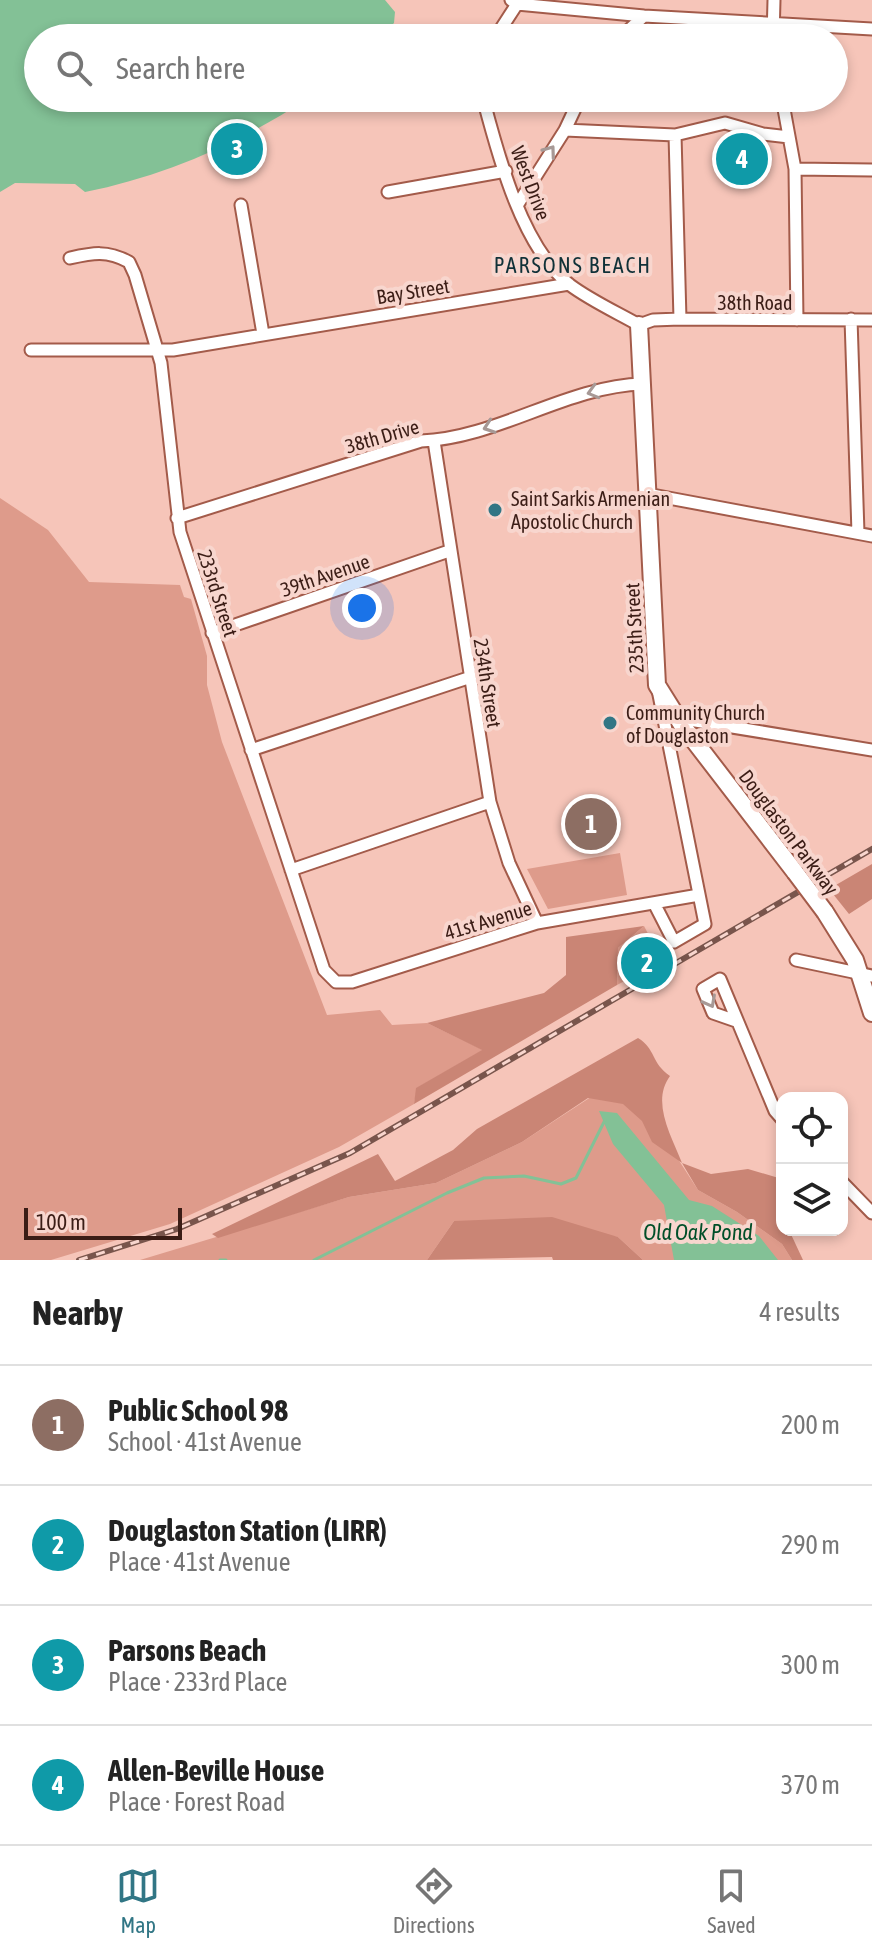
<!DOCTYPE html>
<meta charset="utf-8">
<style>
:root{--surface:#fff;--page:#f6f6f6;--text:#222;--muted:#767676;--line:#e0e0e0;--accent:#317685}
body{margin:0;font-family:"Asap Condensed",sans-serif;background:var(--page);color:var(--text)}
.controls{position:absolute;right:24px;bottom:24px;display:grid;overflow:hidden;border-radius:16px;box-shadow:0 4px 12px #0003}
.controls button{width:72px;height:72px;display:grid;place-items:center;padding:0;border:0;border-bottom:2px solid var(--line);background:var(--surface);color:var(--text);font:40px sans-serif}
.scale{position:absolute;left:24px;bottom:20px;width:158px;box-sizing:border-box;padding-left:8px;border:4px solid #3b1d16;border-top:0;font-size:22px;line-height:28px;white-space:nowrap;color:#3b1d16;-webkit-text-stroke:6px #f8d6ce;paint-order:stroke}
.you{position:absolute;left:362px;top:608px;width:28px;height:28px;margin:-20px;border:6px solid #fff;border-radius:50%;background:#1a73e8;box-shadow:0 0 0 12px #1a73e833}
.badge{display:grid;place-items:center;width:52px;height:52px;border-radius:50%;background:var(--accent);color:#fff;font-size:26px;font-weight:700}
.pin{position:absolute;translate:-50% -50%;border:4px solid #fff;box-shadow:0 2px 8px #0006}
.list{margin:0;padding:0;list-style:none}
h2{display:flex;justify-content:space-between;align-items:center;height:104px;margin:0;padding:0 32px;font-size:34px}
h2 small{font-size:26px;font-weight:400;color:var(--muted)}
.list li{display:grid;grid-template-columns:52px 1fr auto;gap:24px;align-items:center;box-sizing:border-box;height:120px;padding:0 32px;border-top:2px solid var(--line)}
.list b{display:block;font-size:30px;white-space:nowrap}
.list p{margin:0;font-size:26px;white-space:nowrap;color:var(--muted)}
.list em{font-size:26px;font-style:normal;color:var(--muted)}
.icon{flex:none;width:44px;height:44px;fill:none;stroke:currentColor;stroke-width:2;stroke-linecap:round;stroke-linejoin:round}
.map{position:relative;flex:none;width:872px;height:1260px;overflow:hidden}
.search{position:absolute;background:var(--surface);box-shadow:0 4px 12px #0003;left:24px;right:24px;top:24px;height:88px;display:flex;align-items:center;gap:20px;box-sizing:border-box;padding:0 28px;border-radius:44px;color:var(--muted);font-size:30px}
.sheet{height:584px;background:var(--surface)}
nav{display:flex;justify-content:space-around;align-items:center;box-sizing:border-box;height:112px;border-top:2px solid var(--line);background:var(--surface);font-size:22px;color:var(--muted)}
nav a{display:grid;justify-items:center;gap:4px}
nav .on{color:var(--accent)}
.map>svg:first-child{display:block}
.green{fill:#de9b8b}
.forest{fill:#ca8575}
.water{fill:#83c196}
.lines{fill:none;stroke-linecap:round;stroke-linejoin:round}
.stream{stroke:#83c196;stroke-width:3}
.minor-casing{stroke:#a35b4a;stroke-width:15}
.secondary-casing{stroke:#a35b4a;stroke-width:20}
.minor{stroke:#fff;stroke-width:11}
.secondary{stroke:#fff;stroke-width:16}
.rail-casing{stroke:#79554c;stroke-width:6}
.rail{stroke:#f8d6ce;stroke-width:3;stroke-dasharray:9;stroke-linecap:butt}
.secondary-bridge-casing{stroke:#a35b4a;stroke-width:20;stroke-linecap:butt}
.secondary-bridge{stroke:#fff;stroke-width:16}
.oneway{stroke:#a79996}
.poi-dot{fill:#317685;stroke:#f8d6ce;stroke-width:3}
.labels{text-anchor:middle;dominant-baseline:central;stroke-width:8;stroke-linejoin:round;paint-order:stroke}
.street-label{font-size:20px;fill:#3b1d16;stroke:#f8d6ce}
.poi-label{font-size:20px;fill:#3b1d16;stroke:#f8d6ce;text-anchor:start}
.neighbourhood-label{font-size:22px;letter-spacing:2px;fill:#103138;stroke:#f8d6ce}
.water-label{font-size:22px;font-style:italic;fill:#014f29;stroke:#f8d6ce}
</style>
<div class="map">
<svg width="872" height="1260" viewBox="0 0 872 1260">
<rect width="100%" height="100%" fill="#f6c5b9"/>
<path class="green" d="M0 498 48 530 89 582 180 585 184 597 191 599 207 656V685L222 742 327 1015 380 1010 392 1025 427 1023 483 1050 417 1088 414 1104 339 1147 170 1224 51 1260H0Z
M620 853 627 895 548 909 527 869Z
M644 926 655 947 629 962 636 975 617 985 618 948Z
M600 1091 636 1094 698 1190 737 1212 782 1244 792 1260H643L618 1237 454 1221 427 1260H140L349 1197 436 1183 522 1142Z"/>
<path class="forest" d="M872 864V899L849 914 829 889Z
M644 926 618 948 617 985 414 1104 416 1088 482 1050 427 1023 544 993 566 975V937Z
M638 1038C656 1049 651 1063 670 1076 651 1102 671 1135 682 1163L711 1174 748 1169 782 1179V1230H789L803 1260H792L782 1244 737 1212 698 1190 682 1163 652 1142 642 1121 623 1104 588 1098 522 1142 436 1183 349 1197 218 1238 212 1234 378 1154 395 1181 453 1150 477 1129Z
M552 1217 618 1237 643 1260H553L552 1257 427 1260 454 1221Z"/>
<path class="water" d="M0 0H385L395 12 394 23 379 38H38V98H308C241 143 164 176 85 192L75 184 15 183 0 192Z
M599 1111 617 1113 689 1200 712 1206 759 1236 778 1260H674L664 1205 613 1144Z"/>
<g class="lines">
<path class="stream" d="M220 1260H226
M314 1260 447 1193 484 1178 524 1176 561 1184 576 1178 605 1120"/>
<g class="minor-casing">
<path id="minor" d="M511 0 517 4 644 16 872 29
M495 38 519 1
M620 38 644 16
M773 38 774 0
M483 98C498 155 522 248 570 285 590 300 616 312 639 325L653 320 680 319 872 320
M782 98 795 169 797 320
M565 130 675 135 725 123 763 134 789 137
M675 135 680 319
M795 169 872 170
M388 192 506 171
M518 204 565 130 580 98
M241 205 263 334
M70 258C93 253 107 250 129 262L135 275 161 363 180 532 324 970 336 982H352L537 923 699 895
M851 319 858 533
M31 350H173L569 284
M434 441 490 802 509 863 537 923
M647 494 872 536
M177 518 421 441C498 438 566 386 643 384
M212 633 449 551
M677 718 872 750
M251 750 468 678
M291 870 490 802
M654 903 674 942 705 924 658 690
M796 960 872 976
M736 1021 713 1013 703 989 720 979 775 1111 782 1119
M842 1182 872 1213"/>
</g>
<g class="secondary-casing">
<path id="secondary" d="M639 325 657 685 682 725 795 872
M825 912 855 960 872 1013"/>
</g>
<use href="#minor" class="minor"/>
<use href="#secondary" class="secondary"/>
<g class="rail-casing">
<path id="rail" d="M79 1260 177 1229 350 1153 872 849"/>
</g>
<use href="#rail" class="rail"/>
<g class="secondary-bridge-casing">
<path id="secondary-bridge" d="M795 872 825 912"/>
</g>
<use href="#secondary-bridge" class="secondary-bridge"/>
</g>
<defs><path id="oneway-chevron" d="M-2-3.5L2.5 0L-2 3.5" fill="none" stroke-width="1.6" stroke-linecap="round" stroke-linejoin="round" transform="scale(2)"/></defs>
<g class="oneway">
<use href="#oneway-chevron" transform="translate(550 151) rotate(-54)"/>
<use href="#oneway-chevron" transform="translate(593 392) rotate(164)"/>
<use href="#oneway-chevron" transform="translate(489 427) rotate(161)"/>
<use href="#oneway-chevron" transform="translate(710 1002) rotate(62)"/>
</g>
<g class="poi-dot">
<circle cx="495" cy="510" r="8"/>
<circle cx="610" cy="723" r="8"/>
</g>
<g class="labels">
<g class="street-label">
<text transform="translate(531 183) rotate(69)">West Drive</text>
<text transform="translate(413 291) rotate(-9)">Bay Street</text>
<text x="755" y="302">38th Road</text>
<text transform="translate(382 436) rotate(-16)">38th Drive</text>
<text transform="translate(325 575) rotate(-19)">39th Avenue</text>
<text transform="translate(218 593) rotate(72)">233rd Street</text>
<text transform="translate(634 628) rotate(-93)">235th Street</text>
<text transform="translate(488 683) rotate(81)">234th Street</text>
<text transform="translate(789 832) rotate(53)">Douglaston Parkway</text>
<text transform="translate(488 920) rotate(-17)">41st Avenue</text>
</g>
<g class="poi-label">
<text x="511" y="498">Saint Sarkis Armenian<tspan x="511" dy="23">Apostolic Church</tspan></text>
<text x="626" y="712">Community Church<tspan x="626" dy="23">of Douglaston</tspan></text>
</g>
<g class="neighbourhood-label">
<text x="573" y="265">PARSONS BEACH</text>
</g>
<g class="water-label">
<text x="698" y="1232">Old Oak Pond</text>
</g>
</g>
</svg>
<div class="controls">
<button><svg class="icon" aria-label="locate" viewBox="0 0 24 24"><circle cx="12" cy="12" r="6"/><path d="M12 2v4M12 18v4M2 12h4M18 12h4"/></svg></button>
<button><svg class="icon" aria-label="layers" viewBox="0 0 24 24"><path d="M12 4l9 5-9 5-9-5zM3 14l9 5 9-5"/></svg></button>
</div>
<div class="scale">100 m</div>
<div class="you"></div>
<div class="pin badge" style="left:591px;top:824px;background:#8d6e63">1</div>
<div class="pin badge" style="left:647px;top:963px;background:#0f9aa8">2</div>
<div class="pin badge" style="left:237px;top:149px;background:#0f9aa8">3</div>
<div class="pin badge" style="left:742px;top:159px;background:#0f9aa8">4</div>
<div class="search"><svg class="icon" aria-label="search" viewBox="0 0 24 24"><circle cx="10" cy="10" r="6"/><path d="M15 15l6 6"/></svg>Search here</div>
</div>
<section class="sheet">
<h2>Nearby<small>4 results</small></h2>
<ul class="list">
<li><span class="badge" style="background:#8d6e63">1</span><div><b>Public School 98</b><p>School · 41st Avenue</p></div><em>200 m</em></li>
<li><span class="badge" style="background:#0f9aa8">2</span><div><b>Douglaston Station (LIRR)</b><p>Place · 41st Avenue</p></div><em>290 m</em></li>
<li><span class="badge" style="background:#0f9aa8">3</span><div><b>Parsons Beach</b><p>Place · 233rd Place</p></div><em>300 m</em></li>
<li><span class="badge" style="background:#0f9aa8">4</span><div><b>Allen-Beville House</b><p>Place · Forest Road</p></div><em>370 m</em></li>
</ul>
</section>
<nav>
<a class="on"><svg class="icon" aria-label="map" viewBox="0 0 24 24"><path d="M3 6l6-2 6 2 6-2v14l-6 2-6-2-6 2zM9 4v14M15 6v14"/></svg>Map</a>
<a><svg class="icon" aria-label="directions" viewBox="0 0 24 24"><path d="M12 3l9 9-9 9-9-9zM9 14v-3h6M13 9l2 2-2 2"/></svg>Directions</a>
<a><svg class="icon" aria-label="saved" viewBox="0 0 24 24"><path d="M7 4h10v16l-5-4-5 4z"/></svg>Saved</a>
</nav>
